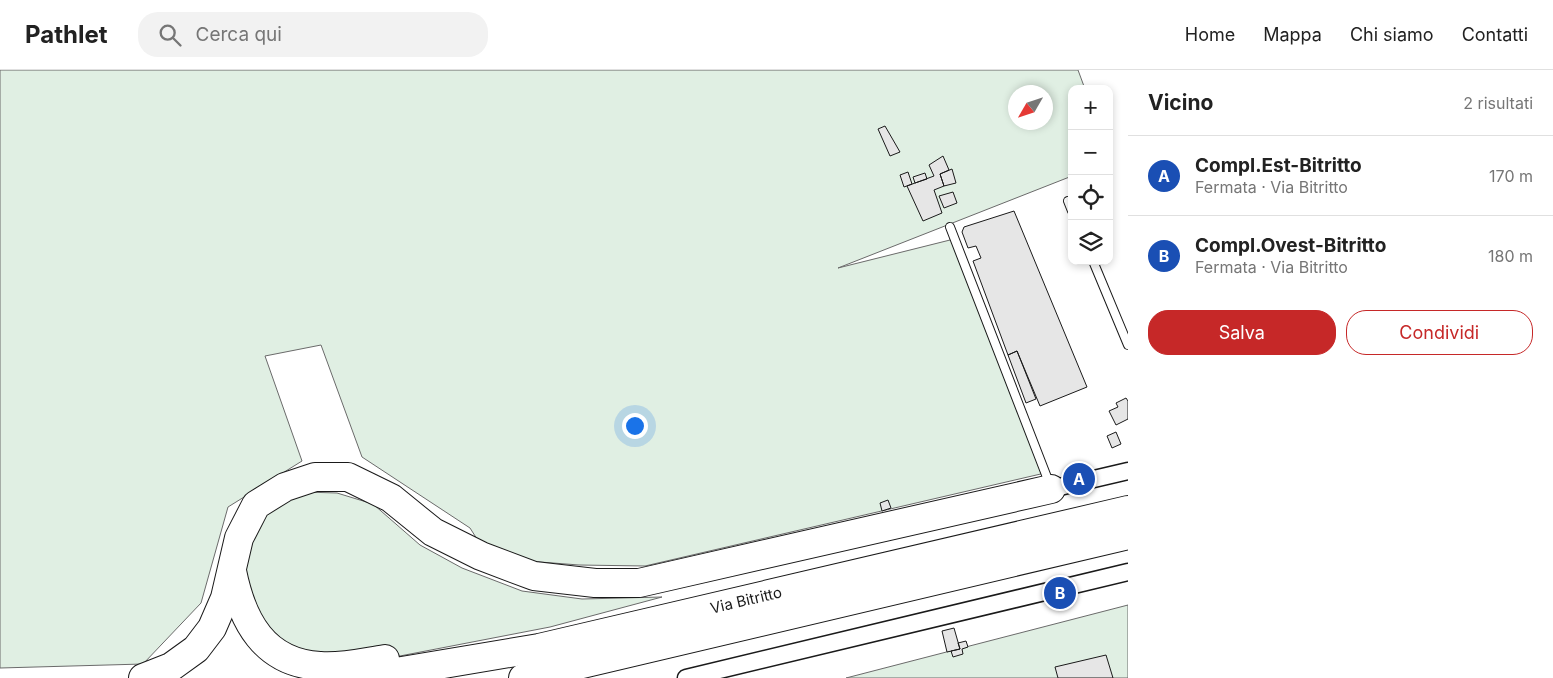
<!DOCTYPE html>
<html lang="it">
<meta charset="utf-8">
<style>
:root{--surface:#fff;--page:#f2f2f2;--text:#222;--muted:#767676;--line:#e0e0e0;--accent:#c62828}
body{margin:0;font-family:Inter,sans-serif;background:var(--page);color:var(--text)}
.controls{position:absolute;right:15px;top:15px;display:grid;overflow:hidden;border-radius:10px;box-shadow:0 2px 8px #0003}
.controls button{width:45px;height:45px;display:grid;place-items:center;padding:0;border:0;border-bottom:1px solid var(--line);background:var(--surface);color:var(--text);font:25px sans-serif}
.compass{position:absolute;left:1008px;top:15px;width:45px;height:45px;border-radius:50%;background:var(--surface);box-shadow:0 2px 8px #0003;rotate:231deg}
.you{position:absolute;left:634px;top:355px;width:18px;height:18px;margin:-12px;border:4px solid #fff;border-radius:50%;background:#1a73e8;box-shadow:0 0 0 8px #1a73e833}
.badge{display:grid;place-items:center;width:32px;height:32px;border-radius:50%;background:var(--accent);color:#fff;font-size:16px;font-weight:700}
.pin{position:absolute;translate:-50% -50%;border:2px solid #fff;box-shadow:0 1px 5px #0006}
.list{margin:0;padding:0;list-style:none}
h2{display:flex;justify-content:space-between;align-items:center;height:65px;margin:0;padding:0 20px;font-size:21px}
h2 small{font-size:16px;font-weight:400;color:var(--muted)}
.list li{display:grid;grid-template-columns:32px 1fr auto;gap:15px;align-items:center;box-sizing:border-box;height:80px;padding:0 20px;border-top:1px solid var(--line)}
.list b{display:block;font-size:19px;white-space:nowrap}
.list p{margin:0;font-size:16px;white-space:nowrap;color:var(--muted)}
.list em{font-size:16px;font-style:normal;color:var(--muted)}
.actions{display:flex;gap:10px;padding:15px 20px}
.actions a{flex:1;padding:11px 0;border:1px solid var(--accent);border-radius:20px;text-align:center;font-size:18px;color:var(--accent)}
.actions .main{background:var(--accent);color:#fff}
.icon{flex:none;width:28px;height:28px;fill:none;stroke:currentColor;stroke-width:2;stroke-linecap:round;stroke-linejoin:round}
.map{position:relative;flex:none;width:1128px;height:608px;overflow:hidden}
header{display:flex;align-items:center;gap:30px;box-sizing:border-box;height:70px;padding:0 25px;background:var(--surface);border-bottom:1px solid var(--line)}
header strong{font-size:24px}
nav{display:flex;gap:28px;margin-inline-start:auto;font-size:18px}
.search{width:350px;height:45px;background:var(--page);display:flex;align-items:center;gap:12px;box-sizing:border-box;padding:0 18px;border-radius:20px;color:var(--muted);font-size:19px}
main{display:flex}
aside{flex:1;background:var(--surface)}
.map>svg:first-child{display:block}
.green{fill:#e0efe3;stroke:#6a6a6a;fill-rule:evenodd}
.building{fill:#e6e6e6;stroke:#1a1a1a}
.lines{fill:none;stroke-linecap:round;stroke-linejoin:round}
.lane-casing{stroke:#1a1a1a;stroke-width:10}
.street-casing{stroke:#1a1a1a;stroke-width:19}
.highway-casing{stroke:#1a1a1a;stroke-width:30}
.lane{stroke:#fff;stroke-width:8}
.street{stroke:#fff;stroke-width:16}
.highway{stroke:#fff;stroke-width:28}
.labels{text-anchor:middle;dominant-baseline:central;stroke-width:4;stroke-linejoin:round;paint-order:stroke}
.street-label{font-size:15px;fill:#1a1a1a;stroke:#fff}
</style>
<header>
<strong>Pathlet</strong>
<div class="search"><svg class="icon" aria-label="search" viewBox="0 0 24 24"><circle cx="10" cy="10" r="6"/><path d="M15 15l6 6"/></svg>Cerca qui</div>
<nav><a>Home</a><a>Mappa</a><a>Chi siamo</a><a>Contatti</a></nav>
</header>
<main>
<div class="map">
<svg width="1128" height="608" viewBox="0 0 1128 608">
<rect width="100%" height="100%" fill="#fff"/>
<path class="green" d="M0 0H1078L1085 19H1072V106L838 198 954 169 1045 403 645 496 579 495 527 491 484 480 470 458 362 387 321 275 265 286 302 391 228 437 201 533 143 594 0 598ZM1016 22H1046V52H1016Z
M304 422 337 423 373 434 420 475 462 498 522 521 582 529 662 527 550 557 374 591 321 597 258 567 239 468 264 445Z
M1128 535V608H846Z"/>
<path class="building" d="M885 56 900 82 890 86 878 59Z
M943 86 949 100 940 104 944 116 934 120 942 143 923 151 907 116 934 106 929 95Z
M952 99 956 113 944 116 940 104Z
M908 102 912 114 904 117 900 105Z
M925 103 927 109 915 113 913 107Z
M953 122 957 133 944 138 939 126Z
M1014 141 1087 317 1040 336 1017 281 1008 285 973 191 981 188 976 176 968 178 962 162 964 157Z
M1017 281 1036 329 1026 333 1008 285Z
M1126 328 1128 331V349L1116 355 1109 341 1118 337 1116 333Z
M1116 362 1121 374 1112 378 1107 366Z
M888 430 891 438 882 441 880 433Z
M954 558 960 579 947 582 942 561Z
M966 571 968 577 962 579 963 584 953 587 951 581 960 579 958 573Z
M1106 585 1113 608H1058L1055 597Z"/>
<g class="lines">
<g class="lane-casing">
<path id="lane" d="M1068 131 1072 141
M950 157 1050 415
M1093 191 1128 275"/>
</g>
<g class="street-casing">
<path id="street" d="M1051 419 1128 401
M686 608 1128 502"/>
</g>
<g class="highway-casing">
<g id="highway">
<path d="M232 501C242 551 264 593 320 596 341 598 365 592 385 589"/>
<path d="M143 608 171 597 196 579 212 558 225 528 239 468 256 435 285 417 315 407H348L391 428 433 462 481 486 534 506 595 513H639L1051 419"/>
<path id="s1" d="M360 608 539 578 1128 440"/>
<path d="M523 608 1128 465"/>
</g>
</g>
<use href="#lane" class="lane"/>
<use href="#street" class="street"/>
<use href="#highway" class="highway"/>
</g>
<g class="labels">
<g class="street-label">
<text stroke="none"><textPath href="#s1" startOffset="394">Via Bitritto</textPath></text>
</g>
</g>
</svg>
<div class="controls">
<button>+</button>
<button>−</button>
<button><svg class="icon" aria-label="locate" viewBox="0 0 24 24"><circle cx="12" cy="12" r="6"/><path d="M12 2v4M12 18v4M2 12h4M18 12h4"/></svg></button>
<button><svg class="icon" aria-label="layers" viewBox="0 0 24 24"><path d="M12 4l9 5-9 5-9-5zM3 14l9 5 9-5"/></svg></button>
</div>
<svg class="compass" viewBox="-18 -18 36 36"><path d="M0-13l5 13h-10z" fill="#e53935"/><path d="M0 13l5-13h-10z" fill="#767676"/></svg>
<div class="you"></div>
<div class="pin badge" style="left:1079px;top:409px;background:#1a4fb4">A</div>
<div class="pin badge" style="left:1060px;top:523px;background:#1a4fb4">B</div>
</div>
<aside>
<h2>Vicino<small>2 risultati</small></h2>
<ul class="list">
<li><span class="badge" style="background:#1a4fb4">A</span><div><b>Compl.Est-Bitritto</b><p>Fermata · Via Bitritto</p></div><em>170 m</em></li>
<li><span class="badge" style="background:#1a4fb4">B</span><div><b>Compl.Ovest-Bitritto</b><p>Fermata · Via Bitritto</p></div><em>180 m</em></li>
</ul>
<div class="actions"><a class="main">Salva</a><a>Condividi</a></div>
</aside>
</main>
